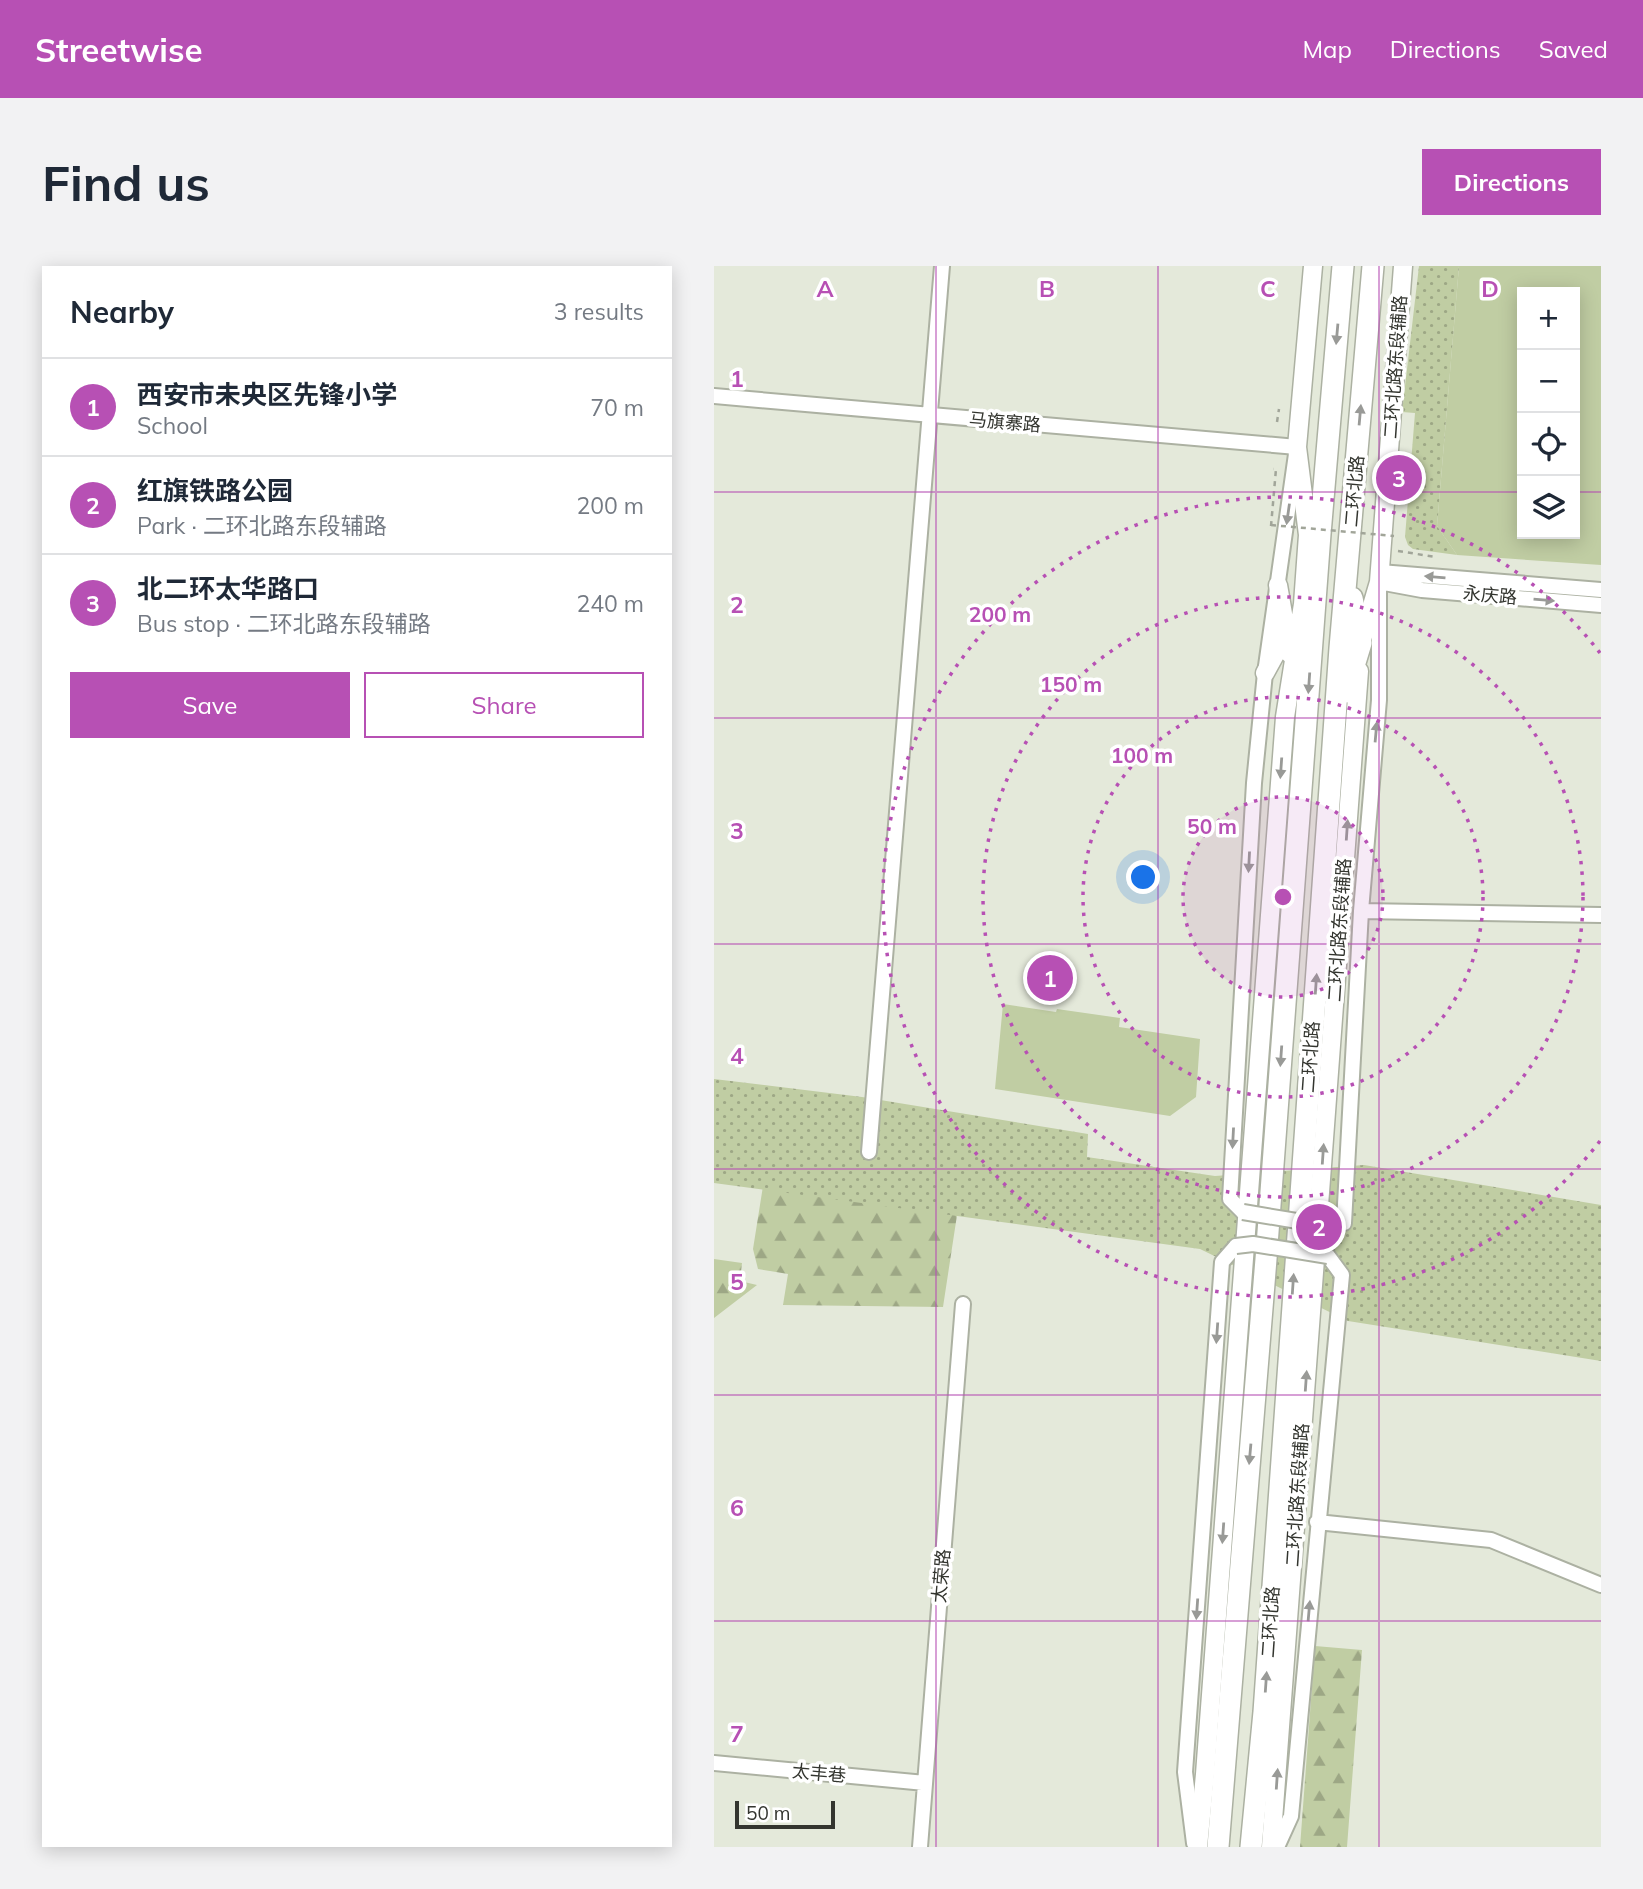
<!DOCTYPE html>
<meta charset="utf-8">
<style>
:root{--surface:#fff;--page:#f2f2f3;--text:#1f2937;--muted:#747a83;--line:#e0e1e3;--accent:#b750b4}
body{margin:0;font-family:Mulish,"Noto Sans SC",sans-serif;background:var(--page);color:var(--text)}
.controls{position:absolute;right:21px;top:21px;display:grid;overflow:hidden;border-radius:0px;box-shadow:0 4px 18px #0003}
.controls button{width:63px;height:63px;display:grid;place-items:center;padding:0;border:0;border-bottom:2px solid var(--line);background:var(--surface);color:var(--text);font:35px sans-serif}
.scale{position:absolute;left:21px;bottom:18px;width:100px;box-sizing:border-box;padding-left:7px;border:4px solid #33352f;border-top:0;font-size:19px;line-height:24px;white-space:nowrap;color:#33352f;-webkit-text-stroke:5px #fff;paint-order:stroke}
.you{position:absolute;left:430px;top:612px;width:24px;height:24px;margin:-18px;border:5px solid #fff;border-radius:50%;background:#1a73e8;box-shadow:0 0 0 10px #1a73e833}
.badge{display:grid;place-items:center;width:46px;height:46px;border-radius:50%;background:var(--accent);color:#fff;font-size:23px;font-weight:700}
.pin{position:absolute;translate:-50% -50%;border:4px solid #fff;box-shadow:0 2px 7px #0006}
.list{margin:0;padding:0;list-style:none}
h2{display:flex;justify-content:space-between;align-items:center;height:91px;margin:0;padding:0 28px;font-size:30px}
h2 small{font-size:23px;font-weight:400;color:var(--muted)}
.list li{display:grid;grid-template-columns:46px 1fr auto;gap:21px;align-items:center;box-sizing:border-box;height:98px;padding:0 28px;border-top:2px solid var(--line)}
.list b{display:block;font-size:26px;white-space:nowrap}
.list p{margin:0;font-size:23px;white-space:nowrap;color:var(--muted)}
.list em{font-size:23px;font-style:normal;color:var(--muted)}
.actions{display:flex;gap:14px;padding:21px 28px}
.actions a{flex:1;padding:16px 0;border:2px solid var(--accent);border-radius:0px;text-align:center;font-size:24px;color:var(--accent)}
.actions .main{background:var(--accent);color:#fff}
.icon{flex:none;width:38px;height:38px;fill:none;stroke:currentColor;stroke-width:2;stroke-linecap:round;stroke-linejoin:round}
.map{position:relative;flex:none;width:887px;height:1581px;overflow:hidden;border-radius:0px}
header{display:flex;align-items:center;gap:42px;box-sizing:border-box;height:98px;padding:0 35px;background:var(--accent);color:#fff}
header strong{font-size:33px}
nav{display:flex;gap:38px;margin-inline-start:auto;font-size:24px}
.intro{display:flex;align-items:center;justify-content:space-between;box-sizing:border-box;height:168px;padding:0 42px}
h1{margin:0;font-size:49px}
.button{padding:18px 32px;border-radius:0px;background:var(--accent);color:#fff;font-size:24px;font-weight:700}
main{display:flex;gap:42px;padding:0 42px}
aside{flex:1;background:var(--surface);border-radius:0px;box-shadow:0 4px 18px #0003}
.map>svg:first-child{display:block}
.green{fill:#c0cda3;fill-rule:evenodd}
.forest{fill:url(#forest-firs)}
.park{fill:url(#park-dots)}
.lines{fill:none;stroke-linecap:round;stroke-linejoin:round}
.minor-casing{stroke:#acb1a2;stroke-width:18}
.major-casing{stroke:#acb1a2;stroke-width:21}
.highway-casing{stroke:#acb1a2;stroke-width:24}
.path{stroke:#a1a599;stroke-width:2.5;stroke-dasharray:5 5;stroke-linecap:butt}
.minor{stroke:#fff;stroke-width:14}
.major{stroke:#fff;stroke-width:18}
.highway{stroke:#fff;stroke-width:21}
.minor-bridge-casing{stroke:#acb1a2;stroke-width:18;stroke-linecap:butt}
.path-bridge{stroke:#a1a599;stroke-width:2.5;stroke-dasharray:5 5;stroke-linecap:butt}
.minor-bridge{stroke:#fff;stroke-width:14}
.oneway{fill:#999a97}
.grid{fill:none;stroke:#b750b4;stroke-width:2;stroke-opacity:0.55}
.ring{fill:none;stroke:#b750b4;stroke-width:3.5;stroke-dasharray:3.5 7}
.labels{text-anchor:middle;dominant-baseline:central;stroke-width:7;stroke-linejoin:round;paint-order:stroke}
.street-label{font-size:18px;fill:#33352f;stroke:#fff}
.grid-label{font-size:23px;text-anchor:middle;font-weight:bold;fill:#b750b4;stroke:#fff;stroke-width:7;stroke-linejoin:round;paint-order:stroke}
.centre{fill:#b750b4;stroke:#fff;stroke-width:3.5}
.ring-label{font-size:21px;text-anchor:middle;font-weight:bold;fill:#b750b4;stroke:#fff;stroke-width:7;stroke-linejoin:round;paint-order:stroke}
</style>
<header>
<strong>Streetwise</strong>
<nav><a>Map</a><a>Directions</a><a>Saved</a></nav>
</header>
<div class="intro"><h1>Find us</h1><a class="button">Directions</a></div>
<main>
<aside>
<h2>Nearby<small>3 results</small></h2>
<ul class="list">
<li><span class="badge">1</span><div><b>西安市未央区先锋小学</b><p>School</p></div><em>70 m</em></li>
<li><span class="badge">2</span><div><b>红旗铁路公园</b><p>Park · 二环北路东段辅路</p></div><em>200 m</em></li>
<li><span class="badge">3</span><div><b>北二环太华路口</b><p>Bus stop · 二环北路东段辅路</p></div><em>240 m</em></li>
</ul>
<div class="actions"><a class="main">Save</a><a>Share</a></div>
</aside>
<div class="map">
<svg width="887" height="1581" viewBox="0 0 887 1581">
<defs>
<pattern id="forest-firs" width="22" height="20" patternUnits="userSpaceOnUse" patternTransform="scale(1.75)"><rect width="22" height="20" fill="#c0cda3"/><path d="M5 1l3.5 6h-7zM16 11l3.5 6h-7z" fill="#9da785"/></pattern>
<pattern id="park-dots" width="8" height="8" patternUnits="userSpaceOnUse" patternTransform="scale(1.75)"><rect width="8" height="8" fill="#c0cda3"/><path d="M2 2h.1M6 6h.1" fill="none" stroke="#9da785" stroke-width="1.8" stroke-linecap="round"/></pattern>
</defs>
<rect width="100%" height="100%" fill="#e4e9da"/>
<path class="green" d="M745 0H887V299L743 289 723 260ZM808 26H861V268H808Z
M289 738 342 746 343 743 406 752 405 761 486 773 482 831 456 850 281 823Z"/>
<path class="forest" d="M49 920 247 923 229 1041 69 1039 74 1008 44 1003 39 983Z
M0 993 28 997 26 1015 43 1019 0 1052Z
M601 1380 648 1384 633 1581H586Z"/>
<path class="park" d="M705 0H745L723 260 743 289 699 283 694 279 691 271 701 147 688 146Z
M0 813 148 831 374 868 373 891 501 910 650 899 887 939V1095L634 1055 486 983 0 917Z"/>
<g class="lines">
<g class="minor-casing">
<path id="minor" d="M0 130 583 181 551 407 540 517 516 933 529 946
M666 306 887 324
M647 645 887 649
M155 886 228 0
M613 960 630 957 647 645 665 434V316L708 324 887 339
M603 1256 777 1274 887 1319
M0 1497 211 1517
M480 1577 471 1506 508 996 522 980
M206 1581 249 1038
M563 1581 577 1550 628 1009 614 990"/>
</g>
<g class="major-casing">
<path id="major" d="M564 319 576 388
M647 377 665 316 689 0
M551 407 574 365
M484 1581 491 1508 571 451 589 338 594 269 583 181 599 0
M557 1581 645 405"/>
</g>
<g class="highway-casing">
<path id="highway" d="M632 426 647 377 638 332
M504 1581 552 993 606 268 629 0
M537 1581 550 1446 626 382 659 0"/>
</g>
<path class="path" d="M563 156 565 143
M557 260 562 203H559
M684 285 722 291"/>
<use href="#minor" class="minor"/>
<use href="#major" class="major"/>
<use href="#highway" class="highway"/>
<g class="minor-bridge-casing">
<path id="minor-bridge" d="M529 946 613 960
M522 980 539 978 614 990"/>
</g>
<path class="path-bridge" d="M557 259 680 270"/>
<use href="#minor-bridge" class="minor-bridge"/>
</g>
<defs><path id="oneway-solid" d="M-6-.8H1V-3.2L6.5 0L1 3.2V.8H-6Z" transform="scale(1.75)"/></defs>
<g class="oneway">
<use href="#oneway-solid" transform="translate(623 68) rotate(95)"/>
<use href="#oneway-solid" transform="translate(646 149) rotate(-85)"/>
<use href="#oneway-solid" transform="translate(574 248) rotate(98)"/>
<use href="#oneway-solid" transform="translate(721 311) rotate(-175)"/>
<use href="#oneway-solid" transform="translate(830 334) rotate(5)"/>
<use href="#oneway-solid" transform="translate(595 417) rotate(94)"/>
<use href="#oneway-solid" transform="translate(662 466) rotate(-85)"/>
<use href="#oneway-solid" transform="translate(567 502) rotate(94)"/>
<use href="#oneway-solid" transform="translate(633 564) rotate(-86)"/>
<use href="#oneway-solid" transform="translate(535 596) rotate(93)"/>
<use href="#oneway-solid" transform="translate(602 718) rotate(-86)"/>
<use href="#oneway-solid" transform="translate(567 790) rotate(94)"/>
<use href="#oneway-solid" transform="translate(519 872) rotate(93)"/>
<use href="#oneway-solid" transform="translate(609 888) rotate(-86)"/>
<use href="#oneway-solid" transform="translate(579 1018) rotate(-86)"/>
<use href="#oneway-solid" transform="translate(503 1067) rotate(94)"/>
<use href="#oneway-solid" transform="translate(592 1115) rotate(-86)"/>
<use href="#oneway-solid" transform="translate(536 1188) rotate(95)"/>
<use href="#oneway-solid" transform="translate(509 1267) rotate(94)"/>
<use href="#oneway-solid" transform="translate(483 1343) rotate(94)"/>
<use href="#oneway-solid" transform="translate(595 1345) rotate(-85)"/>
<use href="#oneway-solid" transform="translate(552 1416) rotate(-86)"/>
<use href="#oneway-solid" transform="translate(563 1513) rotate(-86)"/>
</g>
<path class="grid" d="M222 0V1581M444 0V1581M665 0V1581M0 226H808M861 226H887M0 452H887M0 678H887M0 903H887M0 1129H887M0 1355H887"/>
<circle cx="569" cy="631" r="100" fill="#b750b4" fill-opacity=".12"/>
<g class="ring">
<circle cx="569" cy="631" r="100"/>
<circle cx="569" cy="631" r="200"/>
<circle cx="569" cy="631" r="300"/>
<path d="M886 875A400 400 0 1 1 886 387"/>
</g>
<g class="labels">
<g class="street-label">
<text transform="translate(681 101) rotate(-86)">二环北路东段辅路</text>
<text transform="translate(291 156) rotate(5)">马旗寨路</text>
<text transform="translate(640 225) rotate(-85)">二环北路</text>
<text transform="translate(776 329) rotate(5)">永庆路</text>
<text transform="translate(625 664) rotate(-86)">二环北路东段辅路</text>
<text transform="translate(596 791) rotate(-86)">二环北路</text>
<text transform="translate(583 1229) rotate(-86)">二环北路东段辅路</text>
<text transform="translate(227 1310) rotate(-85)">太荣路</text>
<text transform="translate(556 1356) rotate(-86)">二环北路</text>
<text transform="translate(105 1507) rotate(5)">太丰巷</text>
</g>
</g>
<g class="grid-label">
<text x="111" y="31">A</text>
<text x="333" y="31">B</text>
<text x="554" y="31">C</text>
<text x="776" y="31">D</text>
<text x="23" y="121">1</text>
<text x="23" y="347">2</text>
<text x="23" y="573">3</text>
<text x="23" y="798">4</text>
<text x="23" y="1024">5</text>
<text x="23" y="1250">6</text>
<text x="23" y="1476">7</text>
</g>
<circle cx="569" cy="631" r="10" class="centre"/>
<g class="ring-label">
<text x="286" y="356">200 m</text>
<text x="357" y="426">150 m</text>
<text x="428" y="497">100 m</text>
<text x="498" y="568">50 m</text>
</g>
</svg>
<div class="controls">
<button>+</button>
<button>−</button>
<button><svg class="icon" aria-label="locate" viewBox="0 0 24 24"><circle cx="12" cy="12" r="6"/><path d="M12 2v4M12 18v4M2 12h4M18 12h4"/></svg></button>
<button><svg class="icon" aria-label="layers" viewBox="0 0 24 24"><path d="M12 4l9 5-9 5-9-5zM3 14l9 5 9-5"/></svg></button>
</div>
<div class="scale">50 m</div>
<div class="you"></div>
<div class="pin badge" style="left:336px;top:712px">1</div>
<div class="pin badge" style="left:605px;top:961px">2</div>
<div class="pin badge" style="left:685px;top:212px">3</div>
</div>
</main>
